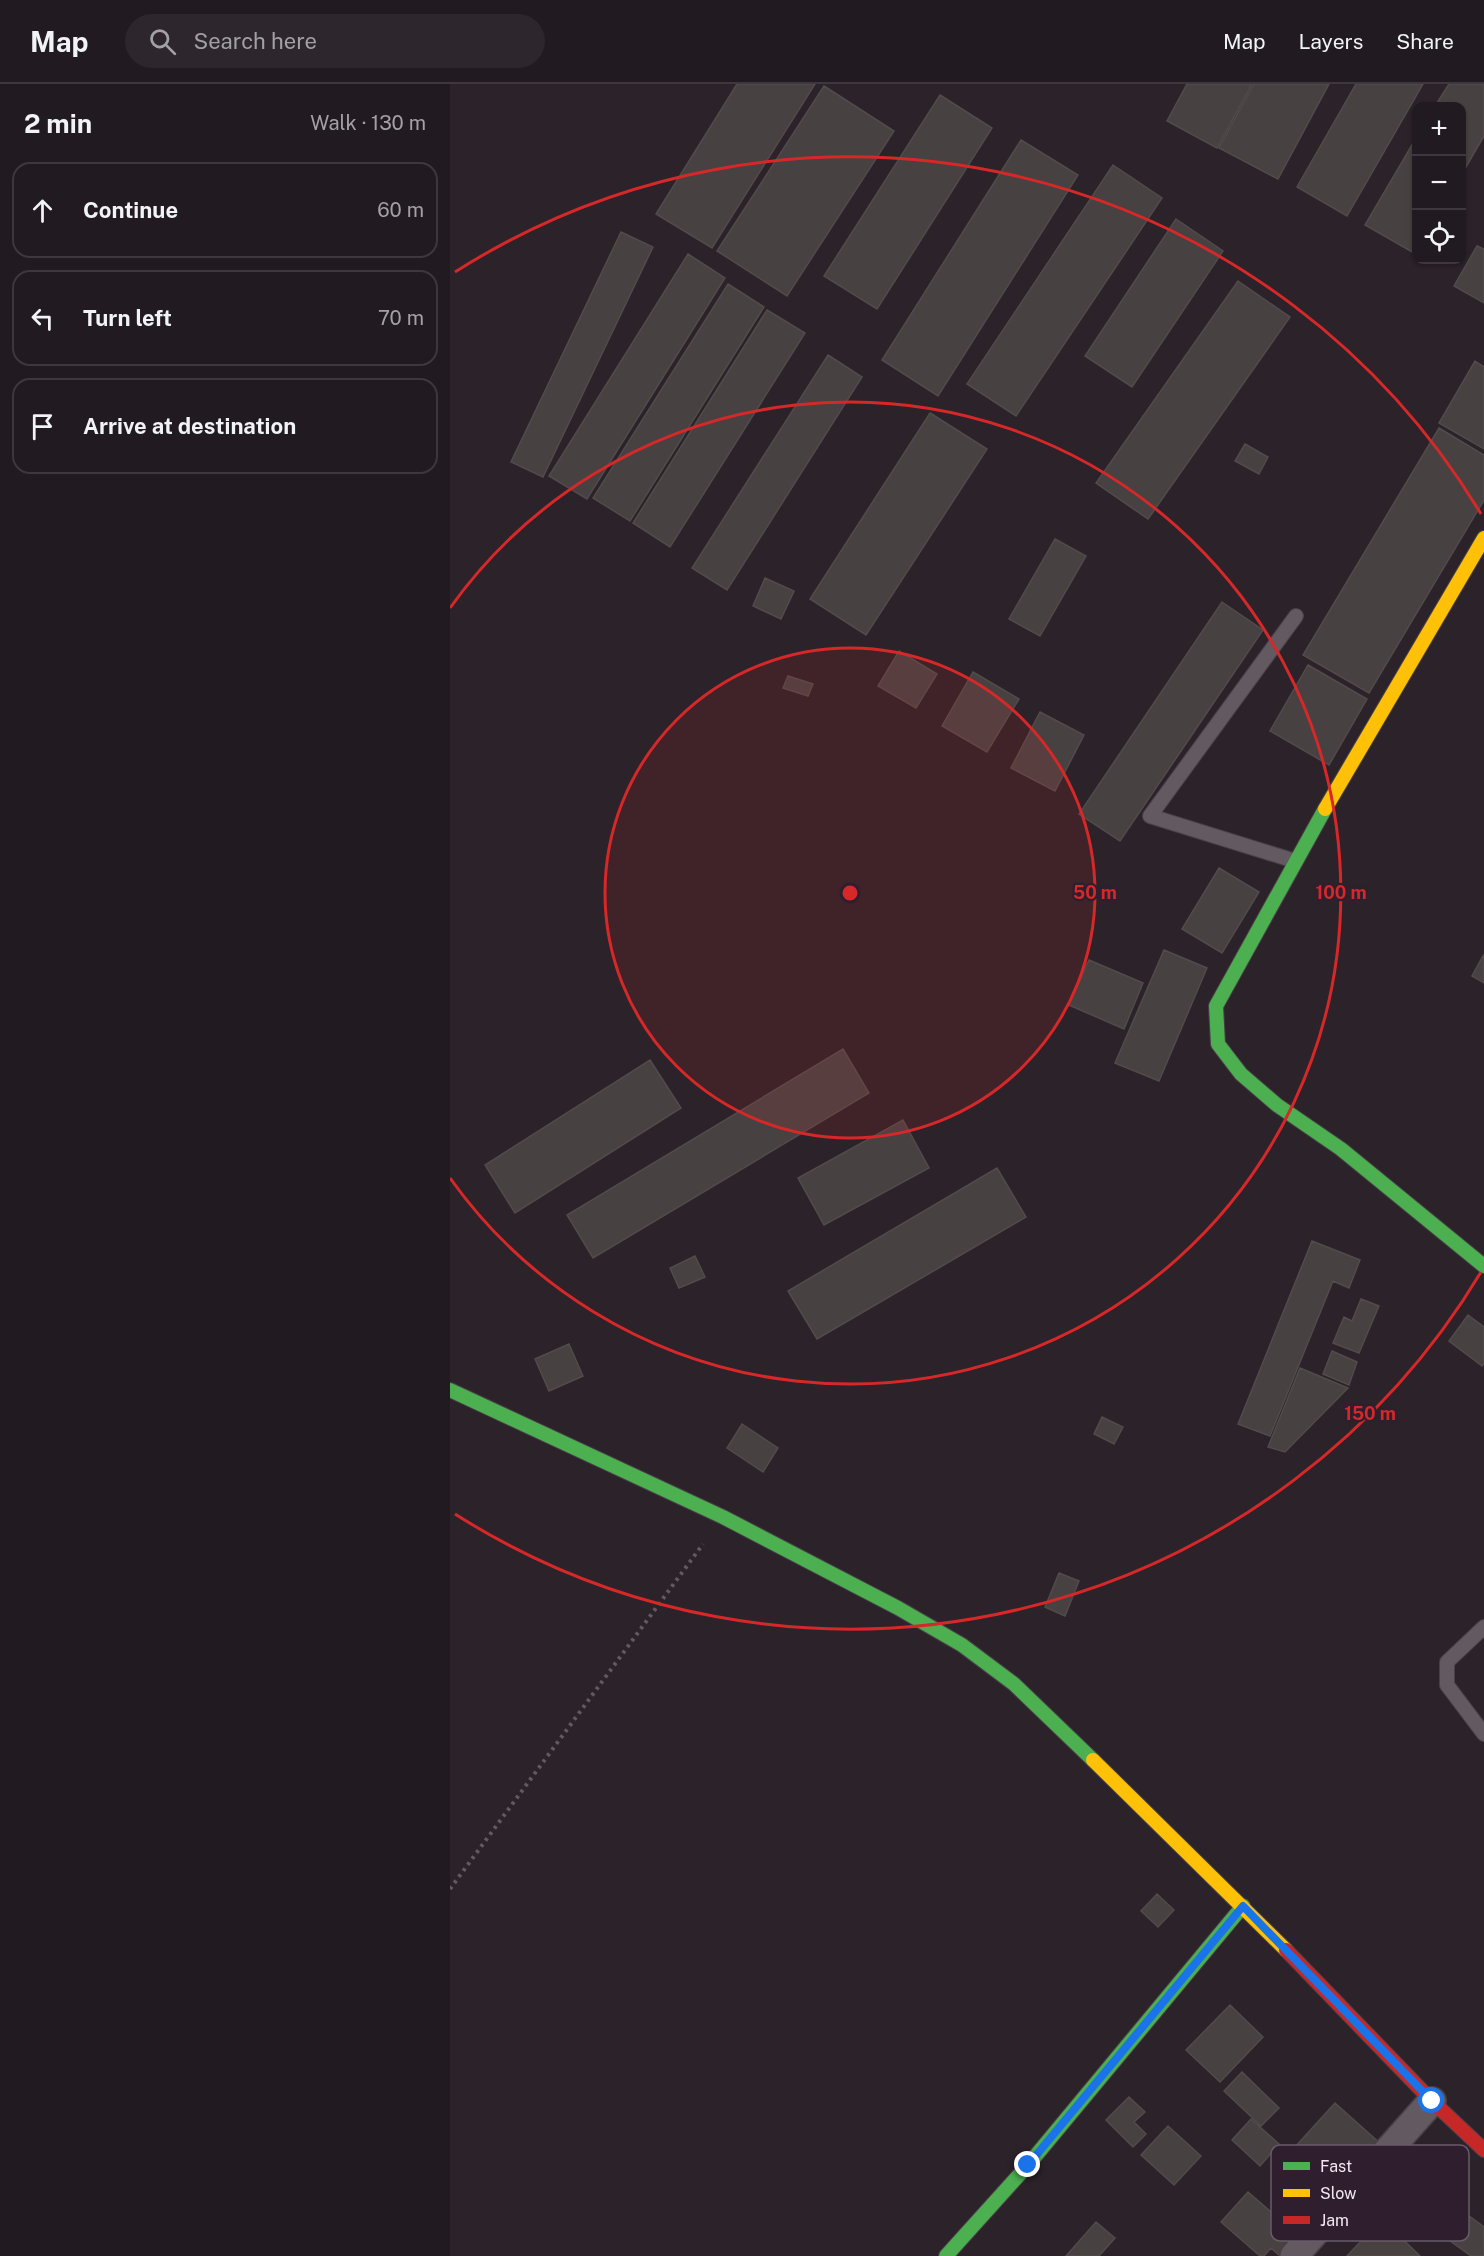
<!DOCTYPE html>
<meta charset="utf-8">
<style>
:root{--surface:#211a20;--page:#2d272d;--text:#f1f3f6;--muted:#a2a1a5;--line:#3e383e}
body{margin:0;font-family:"Public Sans",sans-serif;background:var(--page);color:var(--text)}
.controls{position:absolute;right:18px;top:18px;display:grid;overflow:hidden;border-radius:12px;box-shadow:0 2px 4px #0004}
.controls button{width:54px;height:54px;display:grid;place-items:center;padding:0;border:0;border-bottom:2px solid var(--line);background:var(--surface);color:var(--text);font:30px sans-serif}
.stop{position:absolute;width:18px;height:18px;margin:-14px;border:4px solid #1a73e8;border-radius:50%;background:#fff}
.stop.end{background:#1a73e8;border-color:#fff;box-shadow:0 2px 6px #0008}
.list{margin:0;padding:0;list-style:none}
h2{display:flex;justify-content:space-between;align-items:center;height:78px;margin:0;padding:0 24px;font-size:26px}
h2 small{font-size:20px;font-weight:400;color:var(--muted)}
.list li{display:grid;grid-template-columns:39px 1fr auto;gap:18px;align-items:center;box-sizing:border-box;height:96px;margin:0 12px 12px;padding:0 12px;border:2px solid var(--line);border-radius:18px}
.list b{display:block;font-size:22px;white-space:nowrap}
.list em{font-size:20px;font-style:normal;color:var(--muted)}
.icon{flex:none;width:33px;height:33px;fill:none;stroke:currentColor;stroke-width:2;stroke-linecap:round;stroke-linejoin:round}
.map{position:relative;flex:none;width:1034px;height:2172px;overflow:hidden}
header{display:flex;align-items:center;gap:36px;box-sizing:border-box;height:84px;padding:0 30px;background:var(--surface);border-bottom:2px solid var(--line)}
header strong{font-size:28px}
nav{display:flex;gap:33px;margin-inline-start:auto;font-size:21px}
.search{width:420px;height:54px;background:var(--page);display:flex;align-items:center;gap:15px;box-sizing:border-box;padding:0 21px;border-radius:33px;color:var(--muted);font-size:22px}
main{display:flex}
aside{flex:1;background:var(--surface)}
.map>svg:first-child{display:block}
.building{fill:#474141;stroke:#524b4b;stroke-width:1.5}
.lines{fill:none;stroke-linecap:round;stroke-linejoin:round}
.lane-casing{stroke:#494048;stroke-width:16}
.street-casing{stroke:#494048;stroke-width:30}
.fast-casing{stroke:#494048;stroke-width:16}
.slow-casing{stroke:#494048;stroke-width:16}
.jam-casing{stroke:#494048;stroke-width:16}
.path{stroke:#615a60;stroke-width:4;stroke-dasharray:3 4.5;stroke-linecap:butt}
.lane{stroke:#625961;stroke-width:14}
.street{stroke:#625961;stroke-width:27}
.fast{stroke:#4caf50;stroke-width:14}
.slow{stroke:#ffc107;stroke-width:14}
.jam{stroke:#c62828;stroke-width:14}
.route{stroke:#1a73e8;stroke-width:8}
.ring{fill:none;stroke:#d62828;stroke-width:3}
.key{fill:#2f1f2e;stroke:#6a5b69;stroke-width:1.5}
.key-label{font-size:16px;fill:#f4e8f3}
.centre{fill:#d62828;stroke:#2f1f2e;stroke-width:3}
.ring-label{font-size:18px;text-anchor:middle;font-weight:bold;fill:#d62828;stroke:#2f1f2e;stroke-width:4.5;stroke-linejoin:round;paint-order:stroke}
</style>
<header>
<strong>Map</strong>
<div class="search"><svg class="icon" aria-label="search" viewBox="0 0 24 24"><circle cx="10" cy="10" r="6"/><path d="M15 15l6 6"/></svg>Search here</div>
<nav><a>Map</a><a>Layers</a><a>Share</a></nav>
</header>
<main>
<aside>
<h2>2 min<small>Walk · 130 m</small></h2>
<ul class="list">
<li><svg class="icon" aria-label="ahead" viewBox="0 0 24 24"><path d="M12 20V5M6 11l6-6 6 6"/></svg><div><b>Continue</b></div><em>60 m</em></li>
<li><svg class="icon" aria-label="left" viewBox="0 0 24 24"><path d="M17 20v-9H6M10 6l-5 5 5 5"/></svg><div><b>Turn left</b></div><em>70 m</em></li>
<li><svg class="icon" aria-label="arrive" viewBox="0 0 24 24"><path d="M6 21V4h12l-3 4 3 4H6"/></svg><div><b>Arrive at destination</b></div></li>
</ul>
</aside>
<div class="map">
<svg width="1034" height="2172" viewBox="0 0 1034 2172">
<rect width="100%" height="100%" fill="#2c222a"/>
<path class="building" d="M287 0H365L262 164 206 130Z
M737 0H802L767 64 717 37Z
M804 0H879L828 95 769 64Z
M906 0H973L897 132 847 103Z
M999 0H1034V52L1012 90V22H985Z
M374 2 444 47 337 212 267 167Z
M490 11 542 44 427 225 374 192Z
M966 54V166L964 169 915 141Z
M571 56 628 91 488 312 432 276Z
M663 81 712 114 566 332 517 300Z
M726 135 773 167 682 303 635 272Z
M171 148 203 163 93 393 61 378Z
M1027 162 1034 165V219L1004 202Z
M238 170 275 194 137 415 99 392Z
M788 197 840 233 698 435 646 399Z
M278 200 314 223 180 437 143 414Z
M317 226 355 249 220 463 183 439Z
M378 271 412 293 277 506 242 484Z
M1025 277 1034 283V365L989 339Z
M480 329 537 365 416 551 360 515Z
M989 344 1034 371V416L919 609 853 571Z
M795 360 818 373 809 390 785 377Z
M605 455 636 472 590 552 559 535Z
M315 494 344 507 331 535 303 522Z
M772 518 813 546 670 757 629 730Z
M449 567 487 590 466 624 428 602Z
M858 581 917 615 879 681 820 647Z
M523 588 569 615 537 668 492 642Z
M338 592 363 600 358 612 333 604Z
M590 628 634 651 605 707 561 684Z
M769 784 809 808 772 869 732 845Z
M714 866 757 884 709 997 665 979Z
M1034 870V899L1022 892Z
M639 876 693 899 674 945 619 921Z
M393 965 419 1009 143 1174 117 1131Z
M200 976 231 1024 65 1129 35 1081Z
M453 1036 479 1084 374 1141 348 1094Z
M547 1084 576 1133 367 1255 338 1207Z
M862 1157 910 1176 899 1204 883 1197 820 1352 788 1340Z
M245 1172 255 1193 229 1204 220 1184Z
M911 1215 929 1222 909 1269 883 1259 894 1233 902 1237Z
M1018 1231 1034 1243V1279L1032 1282 999 1257Z
M119 1260 133 1292 99 1307 85 1275Z
M882 1267 907 1278 899 1301 873 1290Z
M850 1284 898 1304 835 1368 818 1363Z
M652 1333 673 1343 664 1360 644 1350Z
M292 1340 328 1364 313 1388 277 1364Z
M609 1489 629 1497 615 1532 595 1523Z
M707 1810 724 1826 708 1843 691 1827Z
M780 1921 813 1953 770 1998 736 1966Z
M792 1988 829 2024 811 2042 774 2007Z
M679 2013 695 2028 684 2038 696 2050 683 2063 656 2036Z
M885 2019 932 2061 882 2116 835 2074Z
M801 2035 829 2060 810 2082 782 2056Z
M718 2042 751 2072 724 2101 691 2071Z
M798 2108 848 2151 830 2172 821 2164 814 2172H810L771 2138Z
M1011 2126 1034 2143V2172H1021L992 2151Z
M932 2135 970 2172H897Z
M646 2138 665 2154 649 2172H616Z"/>
<g class="lines">
<g class="lane-casing">
<path id="lane" d="M845 777 700 732 846 532
M1034 1543 997 1578V1601L1034 1650"/>
</g>
<g class="street-casing">
<path id="street" d="M844 2172 982 2017"/>
</g>
<g class="fast-casing">
<path id="fast" d="M875 725 766 922 768 960 791 990 827 1021 891 1065 1034 1182
M0 1306 273 1433 448 1524 512 1561 564 1600 643 1676
M496 2172 578 2081 793 1822"/>
</g>
<g class="slow-casing">
<path id="slow" d="M875 725 1034 454
M643 1676 836 1866"/>
</g>
<g class="jam-casing">
<path id="jam" d="M836 1866 982 2017 1034 2066"/>
</g>
<path class="path" d="M0 1805 253 1460"/>
<use href="#lane" class="lane"/>
<use href="#street" class="street"/>
<use href="#fast" class="fast"/>
<use href="#slow" class="slow"/>
<use href="#jam" class="jam"/>
</g>
<g class="lines">
<path class="route" d="M578 2081 793 1822 982 2017"/>
</g>
<circle cx="400" cy="809" r="245" fill="#d62828" fill-opacity=".12"/>
<g class="ring">
<circle cx="400" cy="809" r="245"/>
<path d="M0 524A491 491 0 1 1 0 1094"/>
<path d="M1031 1188A736 736 0 0 1 5 1430M5 188A736 736 0 0 1 1031 430"/>
</g>
<rect x="821" y="2061" width="198" height="96" rx="9" class="key"/>
<rect x="833" y="2078" width="27" height="8" fill="#4caf50"/>
<rect x="833" y="2105" width="27" height="8" fill="#ffc107"/>
<rect x="833" y="2132" width="27" height="8" fill="#c62828"/>
<g class="key-label">
<text x="870" y="2088">Fast</text>
<text x="870" y="2115">Slow</text>
<text x="870" y="2142">Jam</text>
</g>
<circle cx="400" cy="809" r="9" class="centre"/>
<g class="ring-label">
<text x="645" y="815">50 m</text>
<text x="891" y="815">100 m</text>
<text x="920" y="1336">150 m</text>
</g>
</svg>
<div class="controls">
<button>+</button>
<button>−</button>
<button><svg class="icon" aria-label="locate" viewBox="0 0 24 24"><circle cx="12" cy="12" r="6"/><path d="M12 2v4M12 18v4M2 12h4M18 12h4"/></svg></button>
</div>
<div class="stop" style="left:982px;top:2017px"></div>
<div class="stop end" style="left:578px;top:2081px"></div>
</div>
</main>
